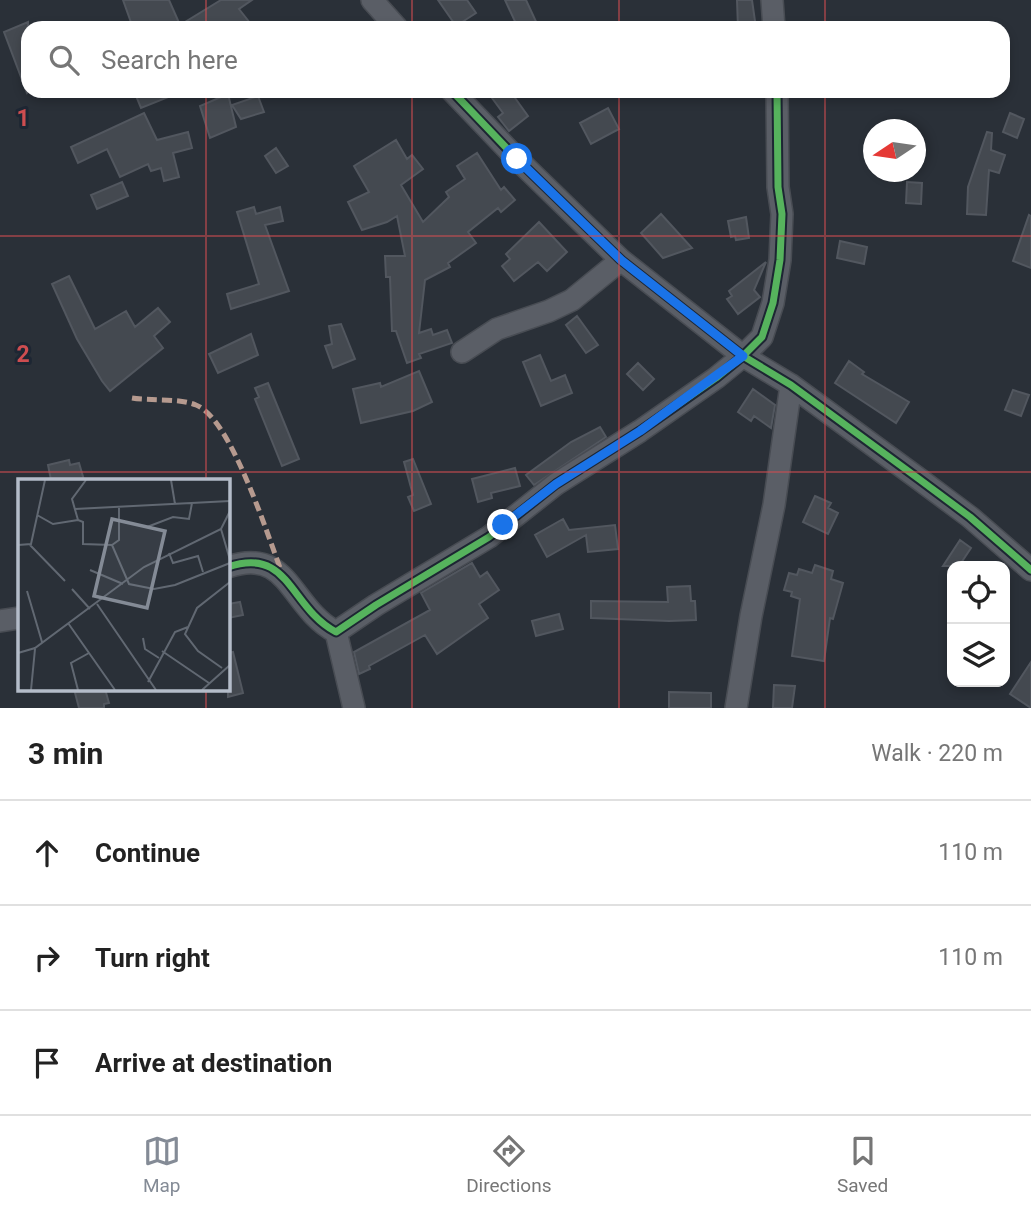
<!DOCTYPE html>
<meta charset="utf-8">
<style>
:root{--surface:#fff;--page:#f6f6f6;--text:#222;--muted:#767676;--line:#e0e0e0;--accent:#848b96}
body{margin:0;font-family:Roboto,sans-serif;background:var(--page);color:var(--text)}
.controls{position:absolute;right:21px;bottom:21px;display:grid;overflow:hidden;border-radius:14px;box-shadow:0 4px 10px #0003}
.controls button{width:63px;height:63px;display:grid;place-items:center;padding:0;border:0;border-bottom:2px solid var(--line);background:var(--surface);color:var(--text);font:35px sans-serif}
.compass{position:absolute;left:863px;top:119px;width:63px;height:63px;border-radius:50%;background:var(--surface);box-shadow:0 4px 10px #0003;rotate:257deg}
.stop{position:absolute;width:21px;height:21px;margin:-16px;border:5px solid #1a73e8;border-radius:50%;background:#fff}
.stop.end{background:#1a73e8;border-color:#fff;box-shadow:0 2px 7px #0008}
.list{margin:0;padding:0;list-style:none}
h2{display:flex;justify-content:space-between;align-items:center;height:91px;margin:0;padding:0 28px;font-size:30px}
h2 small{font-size:23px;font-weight:400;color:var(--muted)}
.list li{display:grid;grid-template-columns:46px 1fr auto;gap:21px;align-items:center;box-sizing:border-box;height:105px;padding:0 28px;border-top:2px solid var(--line)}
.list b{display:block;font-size:26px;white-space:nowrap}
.list em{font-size:23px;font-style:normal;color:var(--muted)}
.icon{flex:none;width:38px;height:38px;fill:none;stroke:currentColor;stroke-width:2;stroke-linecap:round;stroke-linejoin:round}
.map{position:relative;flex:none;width:1031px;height:708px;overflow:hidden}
.search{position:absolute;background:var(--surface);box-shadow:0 4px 10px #0003;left:21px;right:21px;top:21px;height:77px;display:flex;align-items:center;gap:18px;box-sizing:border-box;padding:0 24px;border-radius:21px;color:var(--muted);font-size:26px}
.sheet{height:406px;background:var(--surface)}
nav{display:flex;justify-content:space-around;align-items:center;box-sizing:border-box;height:98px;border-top:2px solid var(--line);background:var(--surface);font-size:19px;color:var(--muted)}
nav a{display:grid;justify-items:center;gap:4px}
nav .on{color:var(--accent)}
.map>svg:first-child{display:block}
.building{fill:#444950;stroke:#52575f;stroke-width:2}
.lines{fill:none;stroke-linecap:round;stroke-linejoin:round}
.minor-casing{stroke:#484c53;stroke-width:24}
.minor{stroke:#5a5e66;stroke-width:21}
.quiet{stroke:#b69a8f;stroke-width:5;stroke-dasharray:10 5;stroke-linecap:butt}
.cycleway-casing{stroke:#1d2633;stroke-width:11}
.cycleway{stroke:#56b35d;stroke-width:7}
.route{stroke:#1a73e8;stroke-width:9}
.grid{fill:none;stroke:#ce4d50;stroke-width:2;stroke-opacity:0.55}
.inset-road{fill:none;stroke:#616872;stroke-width:2}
.view{fill:#848b96;fill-opacity:0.15;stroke:#848b96;stroke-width:3.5}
.inset-edge{fill:none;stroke:#b4bcc9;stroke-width:3.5}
.grid-label{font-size:23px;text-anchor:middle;font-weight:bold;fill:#ce4d50;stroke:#1d2633;stroke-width:6;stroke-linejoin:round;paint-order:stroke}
</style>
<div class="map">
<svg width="1031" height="708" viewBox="0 0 1031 708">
<rect width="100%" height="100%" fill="#2a3038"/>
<path class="building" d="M123 0H169L180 25 221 0H252L239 9 254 28H133Z
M438 0H467L476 13 456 26Z
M505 0H526L539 28H518Z
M737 0H752L756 28H738Z
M28 22V92L27 93 4 32Z
M134 91H180L181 92 141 108Z
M501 91H510L528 116 509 131 498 117 503 113 492 98Z
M228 94 236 127 210 138 200 106Z
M258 96 264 112 241 119 232 105Z
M608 108 619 129 591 144 580 123Z
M144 113 157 140 188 132 192 148 173 153 179 177 164 181 161 168 151 171 148 164 120 177 107 149 78 163 71 147Z
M1010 113 1024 119 1017 138 1003 132Z
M987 132 992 133 991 150 1005 155 999 173 989 170 986 215 967 214 968 187Z
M396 140 407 159 412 155 423 169 401 185 423 222 449 197 446 192 465 179 457 166 477 153 501 190 504 187 515 200 501 212 498 208 468 232 476 243 448 263 450 267 425 280 419 333 431 329 433 335 447 330 452 343 419 354 421 358 407 363 396 331H392L390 277H386L385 256H405L397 216 387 222 362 230 348 202 369 192 354 166Z
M276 148 288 166 276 173 265 156Z
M122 182 128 196 97 209 91 195Z
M907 182 922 183 921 204 906 203Z
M254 207 256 214 280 207 283 221 265 225 289 291 231 309 227 294 259 284 237 212Z
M661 214 692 248 663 258 641 233Z
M1029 215 1031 216V268L1013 261Z
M746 217 749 238 736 240 735 236 731 237 728 221Z
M539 222 567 252 547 271 538 262 514 281 502 266 510 259 506 254Z
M840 241 867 247 864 264 837 258Z
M766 262 754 290 760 297 738 314 727 299 732 296 729 291Z
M69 276 95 329 126 311 135 327 158 308 170 322 154 336 163 348 110 391 102 381 77 339 52 284Z
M577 316 598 345 586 353 566 325Z
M341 324 355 359 333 368 325 346 332 344 329 326Z
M251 334 258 355 218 373 209 354Z
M540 355 551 381 565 375 572 393 541 406 523 362Z
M849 361 864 372 862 374 909 402 896 423 835 383Z
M638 363 654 379 643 390 627 374Z
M419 371 432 402 413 411 361 423 353 389 380 383 381 387Z
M268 383 299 459 282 466 255 399 259 397 255 388Z
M753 389 775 405 771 428 754 416 751 421 738 412Z
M1013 390 1029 395 1021 416 1005 410Z
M600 427 606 437 534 485 526 475 571 442Z
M413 459 431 504 414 511 408 497 413 495 404 462Z
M69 460 70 465 79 463 84 480H51L48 465Z
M515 468 520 486 491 493 492 498 478 502 472 479Z
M815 496 831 503 828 508 838 513 828 534 803 522Z
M563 519 569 530 615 525 618 549 588 552 586 535 547 557 535 535Z
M960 540 971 548 959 566H943Z
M472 563 480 577 487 572 499 590 479 604 488 618 437 654 425 635 369 666 370 669 359 674 354 652 430 610 421 593Z
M815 565 833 571 831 579 843 583 833 619 830 618 824 661 792 656 800 599 791 596 792 592 784 590 789 573 797 575 799 569 812 573Z
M690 586 691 601H695L696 620 669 621 591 618V601L668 602 667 587Z
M240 602 243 615 228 618V604Z
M559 614 563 629 536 636 532 621Z
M233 652 243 693 228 697V653Z
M1031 662V708L1010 694Z
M774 685 795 686 792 708H773Z
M74 689H105L109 703 104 704V708H79Z
M669 692 711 693V708H669Z"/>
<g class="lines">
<g class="minor-casing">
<path id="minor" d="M372 0 397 28
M772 0 774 28
M452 91 517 159 621 260 743 356 791 385 919 479 970 517 1031 570
M462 352 497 329 549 311 572 300 621 260
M228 567C290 546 289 607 336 632L376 605 489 537 556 484 640 431 716 378 743 356 762 337 773 303 780 260 782 214 778 187 777 91
M0 621 19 618
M336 632 354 708
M736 708 751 616 774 505 791 385"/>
</g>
<use href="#minor" class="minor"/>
<path class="quiet" d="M132 398C150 401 179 398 196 405 231 418 268 537 282 573"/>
<g class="cycleway-casing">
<path id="cycleway" d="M452 91 517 159 621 260 743 356 791 385 919 479 970 517 1031 570
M228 567C290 546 289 607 336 632L376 605 489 537 556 484 640 431 716 378 743 356 762 337 773 303 780 260 782 214 778 187 777 91"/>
</g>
<use href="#cycleway" class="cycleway"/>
</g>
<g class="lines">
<path class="route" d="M503 525 556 484 640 431 743 356 621 260 517 159"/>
</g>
<path class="grid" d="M206 0V28M412 0V28M619 0V28M825 0V28M206 91V480M412 91V708M619 91V708M825 91V708M0 236H1031M0 472H1031M206 689V708"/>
<g transform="translate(18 479)">
<rect width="212" height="212" fill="#2a3038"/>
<path class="inset-road" d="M68 1 54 20 60 41 65 43V65L94 66M153 1 157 25M101 28V61L94 66 111 105 136 110 157 106 212 84M57 30 212 22M19 36 35 45 60 41M129 48 155 38 171 40 174 24M203 50 212 81M0 66 13 65 27 1M12 66 47 102M151 74 155 84 180 77 185 93M72 91 105 105M54 110 72 130M9 112 24 163M79 125 138 211M50 144 97 211M125 159 127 170 141 179M144 172 191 204M0 174 17 169 126 88 203 50 212 32M204 189 180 172 167 155 179 129 212 103M130 203 157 153 170 148M13 211 17 170M60 211 53 184 71 174M184 211 212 186"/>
<path class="view" d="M94 40 147 52 129 129 76 117Z"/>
<rect width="212" height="212" class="inset-edge"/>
</g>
<g class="grid-label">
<text x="23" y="126">1</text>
<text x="23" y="362">2</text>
</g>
</svg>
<div class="controls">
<button><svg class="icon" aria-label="locate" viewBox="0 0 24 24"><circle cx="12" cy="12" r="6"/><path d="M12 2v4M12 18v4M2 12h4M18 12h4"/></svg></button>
<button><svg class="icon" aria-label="layers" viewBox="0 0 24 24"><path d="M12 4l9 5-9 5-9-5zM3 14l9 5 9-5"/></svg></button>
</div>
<svg class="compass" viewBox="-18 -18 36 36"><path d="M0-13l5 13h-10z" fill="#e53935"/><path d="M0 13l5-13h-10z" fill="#767676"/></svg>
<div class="stop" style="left:517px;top:159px"></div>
<div class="stop end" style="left:503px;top:525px"></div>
<div class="search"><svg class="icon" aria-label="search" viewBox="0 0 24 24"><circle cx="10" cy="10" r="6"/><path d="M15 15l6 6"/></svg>Search here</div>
</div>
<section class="sheet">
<h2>3 min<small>Walk · 220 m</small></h2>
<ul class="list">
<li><svg class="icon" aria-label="ahead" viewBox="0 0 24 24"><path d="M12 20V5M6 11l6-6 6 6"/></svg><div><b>Continue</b></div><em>110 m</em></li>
<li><svg class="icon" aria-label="right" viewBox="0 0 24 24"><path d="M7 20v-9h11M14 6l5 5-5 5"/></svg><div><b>Turn right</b></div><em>110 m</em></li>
<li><svg class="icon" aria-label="arrive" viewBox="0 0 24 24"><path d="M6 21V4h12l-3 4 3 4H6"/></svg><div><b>Arrive at destination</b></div></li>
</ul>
</section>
<nav>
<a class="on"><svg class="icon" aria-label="map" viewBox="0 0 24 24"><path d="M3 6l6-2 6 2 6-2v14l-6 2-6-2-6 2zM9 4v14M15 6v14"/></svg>Map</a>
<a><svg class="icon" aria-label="directions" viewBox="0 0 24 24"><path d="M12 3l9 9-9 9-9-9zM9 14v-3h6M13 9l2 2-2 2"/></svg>Directions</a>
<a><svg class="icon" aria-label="saved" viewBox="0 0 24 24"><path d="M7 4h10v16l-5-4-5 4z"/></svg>Saved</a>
</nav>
